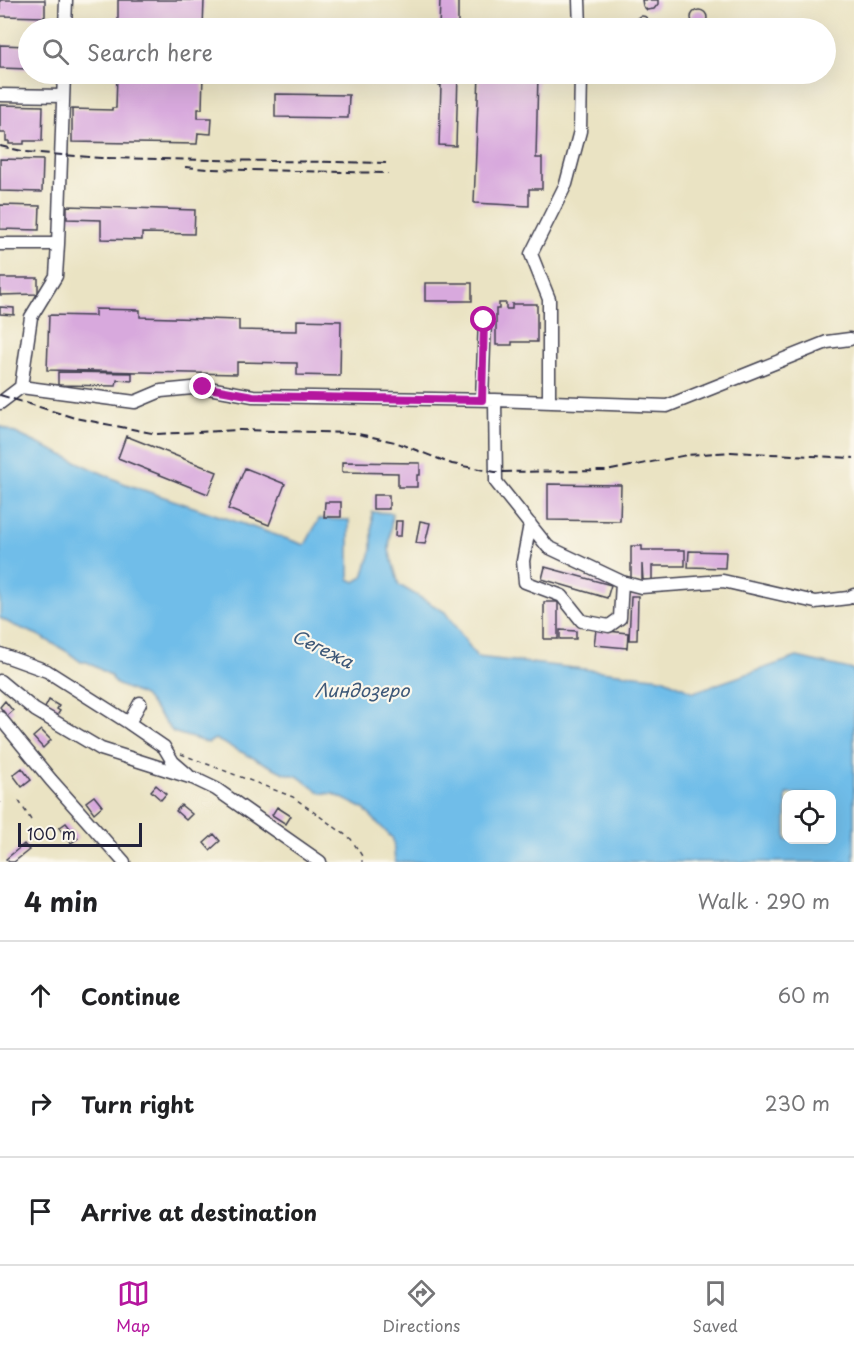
<!DOCTYPE html>
<meta charset="utf-8">
<style>
:root{--surface:#fff;--page:#f6f6f6;--text:#202124;--muted:#757577;--line:#e0e0e0;--accent:#b5179e}
body{margin:0;font-family:"Playpen Sans",sans-serif;background:var(--page);color:var(--text)}
.controls{position:absolute;right:18px;bottom:18px;display:grid;overflow:hidden;border-radius:12px;box-shadow:0 6px 24px #0002}
.controls button{width:54px;height:54px;display:grid;place-items:center;padding:0;border:0;border-bottom:2px solid var(--line);background:var(--surface);color:var(--text);font:30px sans-serif}
.scale{position:absolute;left:18px;bottom:15px;width:124px;box-sizing:border-box;padding-left:6px;border:3px solid #22223b;border-top:0;font-size:16px;line-height:21px;white-space:nowrap;color:#22223b;-webkit-text-stroke:4px #fbf7ec;paint-order:stroke}
.stop{position:absolute;width:18px;height:18px;margin:-14px;border:4px solid #b5179e;border-radius:50%;background:#fff}
.stop.end{background:#b5179e;border-color:#fff;box-shadow:0 2px 6px #0008}
.list{margin:0;padding:0;list-style:none}
h2{display:flex;justify-content:space-between;align-items:center;height:78px;margin:0;padding:0 24px;font-size:26px}
h2 small{font-size:20px;font-weight:400;color:var(--muted)}
.list li{display:grid;grid-template-columns:39px 1fr auto;gap:18px;align-items:center;box-sizing:border-box;height:108px;padding:0 24px;border-top:2px solid var(--line)}
.list b{display:block;font-size:22px;white-space:nowrap}
.list em{font-size:20px;font-style:normal;color:var(--muted)}
.icon{flex:none;width:33px;height:33px;fill:none;stroke:currentColor;stroke-width:2;stroke-linecap:round;stroke-linejoin:round}
.map{position:relative;flex:none;width:854px;height:862px;overflow:hidden}
.search{position:absolute;background:var(--surface);box-shadow:0 6px 24px #0002;left:18px;right:18px;top:18px;height:66px;display:flex;align-items:center;gap:15px;box-sizing:border-box;padding:0 21px;border-radius:33px;color:var(--muted);font-size:22px}
.sheet{height:402px;background:var(--surface)}
nav{display:flex;justify-content:space-around;align-items:center;box-sizing:border-box;height:84px;border-top:2px solid var(--line);background:var(--surface);font-size:16px;color:var(--muted)}
nav a{display:grid;justify-items:center;gap:3px}
nav .on{color:var(--accent)}
.map>svg:first-child{display:block}
.water{fill:#6fbde9;stroke:#487092;stroke-width:1.5;fill-rule:evenodd}
.building{fill:#d8a9dd}
.lines{fill:none;stroke-linecap:round;stroke-linejoin:round}
.minor-casing{stroke:#403f4f;stroke-width:15}
.path{stroke:#403f4f;stroke-width:1.5;stroke-dasharray:4.5 4.5;stroke-linecap:butt}
.minor{stroke:#fff;stroke-width:12}
.rail{stroke:#22223b;stroke-width:2;stroke-dasharray:9 4.5;stroke-linecap:butt}
.route{stroke:#b5179e;stroke-width:8}
.labels{text-anchor:middle;dominant-baseline:central;stroke-width:4.5;stroke-linejoin:round;paint-order:stroke}
.water-label{font-size:18px;font-style:italic;fill:#3d5878;stroke:#fbf7ec}
</style>
<div class="map">
<svg width="854" height="862" viewBox="0 0 854 862">
<rect width="100%" height="100%" fill="#fbf7ec"/>
<filter id="ink" filterUnits="userSpaceOnUse"><feTurbulence type="fractalNoise" baseFrequency=".0167" numOctaves="2"/><feDisplacementMap in="SourceGraphic" scale="12" xChannelSelector="R" yChannelSelector="G"/><feConvolveMatrix kernelMatrix="1 2 1 2 8 2 1 2 1" color-interpolation-filters="sRGB"/></filter>
<filter id="wash" filterUnits="userSpaceOnUse"><feTurbulence type="fractalNoise" baseFrequency=".008" numOctaves="4" result="noise"/><feDisplacementMap in="SourceGraphic" scale="24" xChannelSelector="R" yChannelSelector="G"/><feGaussianBlur stdDeviation="1.35" result="paint"/><feColorMatrix in="noise" values="0 0 0 0 0 0 0 0 0 0 0 0 0 0 0 0 0 1.4 0 .05"/><feComposite in="paint" operator="in"/></filter>
<g filter="url(#wash)">
<rect width="100%" height="100%" fill="#eae3c3"/>
<path class="water" d="M0 426 123 483 305 545 319 519 349 520V579L355 582 363 577 372 549V512L392 513 389 550 399 585 445 612 477 657 662 678 694 692 797 657 854 670V862H395L393 839 364 809 334 794 321 793 297 776 284 773 215 739 208 743 173 732 144 696 116 684 110 675 87 662H81L66 651 38 635 13 625 0 618ZM786 794H832V840H786Z"/>
<g id="blocks">
<path class="building" d="M0 0H45V17L0 16Z
M118 0H204L203 28H118Z
M440 0H458V28H439Z
M642 0H658V4L654 9 647 10 643 6Z
M691 18a8 8 0 1 1 16 0a8 8 0 1 1-16 0Z
M635 23a7 7 0 1 1 14 0a7 7 0 1 1-14 0Z
M0 45 28 46V69L0 68Z
M117 74H203L202 109H198V118H212L211 134 198 133 197 144 72 142V109L112 110V108H116Z
M439 74H458L456 146 439 145 441 85H439Z
M479 74H538L536 158H542V189H529V206L474 203Z
M275 94 349 95 348 118 275 117Z
M0 105 43 106 42 141H24V144H9V141H6V133H0Z
M0 159 43 160 42 192 0 191Z
M0 205 40 206 39 230 0 229Z
M67 206 195 210 194 234 142 233V240L101 239V220L67 219Z
M0 278H38V294L0 295Z
M425 283H472V301H425Z
M499 303H506V309H512V304H537V342H512V345H496V309H499Z
M0 307 14 308V315L0 314Z
M95 309 140 310V317L239 320V330L297 331V320L341 321 340 376 297 375V363L237 362V374L47 370 49 315 95 316Z
M58 372 132 373V381L117 380 116 386 58 385Z
M126 436 217 472 208 494 118 458Z
M342 462 420 463V475H417V487H398V473L342 472Z
M245 468 285 484 269 525 228 509Z
M548 484 621 485 620 521 548 520Z
M373 495H389V509H373Z
M325 502H341V517H324Z
M396 521H402L401 536H395Z
M420 521 430 523 425 544 416 543Z
M631 546H642V550H685V566H652V580H643L642 564V581H631Z
M689 551 726 552 725 568 688 567Z
M545 567 611 585 607 598 542 579Z
M631 596H638L637 640H629Z
M544 602H558V639H544Z
M560 630 576 631V639H560Z
M596 630 628 633 627 648 594 645Z
M49 700 59 706 57 709 60 711 56 717 44 710Z
M5 701 13 711 7 716 0 707Z
M41 730 51 740 43 748 33 737Z
M22 768 31 780 22 787 13 775Z
M156 785 166 794 161 800 151 791Z
M94 796 102 806 94 813 86 802Z
M181 805 192 814 186 820 176 811Z
M277 807 291 816 286 824 272 815Z
M66 823 78 838 71 843 59 828Z
M214 834 220 841 210 850 204 843Z
M24 844 29 850 14 862H9L6 859Z"/>
</g>
</g>
<g filter="url(#ink)">
<use href="#blocks" fill-opacity="0" stroke="#403f4f" stroke-width="1.5"/>
<g class="lines">
<g class="minor-casing">
<path id="minor" d="M579 0 580 28
M65 28 66 0
M0 95 63 96
M0 244H58L64 74
M850 339 827 342 667 406 495 400 496 482 548 547 622 582 641 587 723 581 815 602 848 598 854 595
M21 387 31 317 56 276 58 244
M482 400 485 320
M549 402V299L531 254 566 184 580 131 581 74
M0 403 21 387 135 402 161 391 203 387 253 396 495 400
M530 524 523 561 525 582 562 596 582 621 609 626 620 618 622 582
M0 654 47 671 129 723 164 747 173 762 188 775
M0 681 35 710 101 749 193 778 216 789 320 862
M0 718 51 780 124 862
M129 723 140 703"/>
</g>
<path class="path" d="M181 754 293 797 351 839 362 856V862
M19 801 31 820
M0 802 1 803"/>
<use href="#minor" class="minor"/>
<path class="rail" d="M0 146 26 152 101 158 388 163
M185 167 208 169 388 173
M0 395 75 418 157 434 240 430 354 433 395 442 452 464 495 472 606 471 687 455 731 452 854 458"/>
</g>
</g>
<g class="lines" filter="url(#ink)">
<path class="route" d="M203 387 253 396 482 400 484 320"/>
</g>
<g class="labels">
<g class="water-label">
<text transform="translate(323 648) rotate(26)">Сегежа</text>
<text x="362" y="689">Линдозеро</text>
</g>
</g>
</svg>
<div class="controls">
<button><svg class="icon" aria-label="locate" viewBox="0 0 24 24"><circle cx="12" cy="12" r="6"/><path d="M12 2v4M12 18v4M2 12h4M18 12h4"/></svg></button>
</div>
<div class="scale">100 m</div>
<div class="stop" style="left:484px;top:320px"></div>
<div class="stop end" style="left:203px;top:387px"></div>
<div class="search"><svg class="icon" aria-label="search" viewBox="0 0 24 24"><circle cx="10" cy="10" r="6"/><path d="M15 15l6 6"/></svg>Search here</div>
</div>
<section class="sheet">
<h2>4 min<small>Walk · 290 m</small></h2>
<ul class="list">
<li><svg class="icon" aria-label="ahead" viewBox="0 0 24 24"><path d="M12 20V5M6 11l6-6 6 6"/></svg><div><b>Continue</b></div><em>60 m</em></li>
<li><svg class="icon" aria-label="right" viewBox="0 0 24 24"><path d="M7 20v-9h11M14 6l5 5-5 5"/></svg><div><b>Turn right</b></div><em>230 m</em></li>
<li><svg class="icon" aria-label="arrive" viewBox="0 0 24 24"><path d="M6 21V4h12l-3 4 3 4H6"/></svg><div><b>Arrive at destination</b></div></li>
</ul>
</section>
<nav>
<a class="on"><svg class="icon" aria-label="map" viewBox="0 0 24 24"><path d="M3 6l6-2 6 2 6-2v14l-6 2-6-2-6 2zM9 4v14M15 6v14"/></svg>Map</a>
<a><svg class="icon" aria-label="directions" viewBox="0 0 24 24"><path d="M12 3l9 9-9 9-9-9zM9 14v-3h6M13 9l2 2-2 2"/></svg>Directions</a>
<a><svg class="icon" aria-label="saved" viewBox="0 0 24 24"><path d="M7 4h10v16l-5-4-5 4z"/></svg>Saved</a>
</nav>
